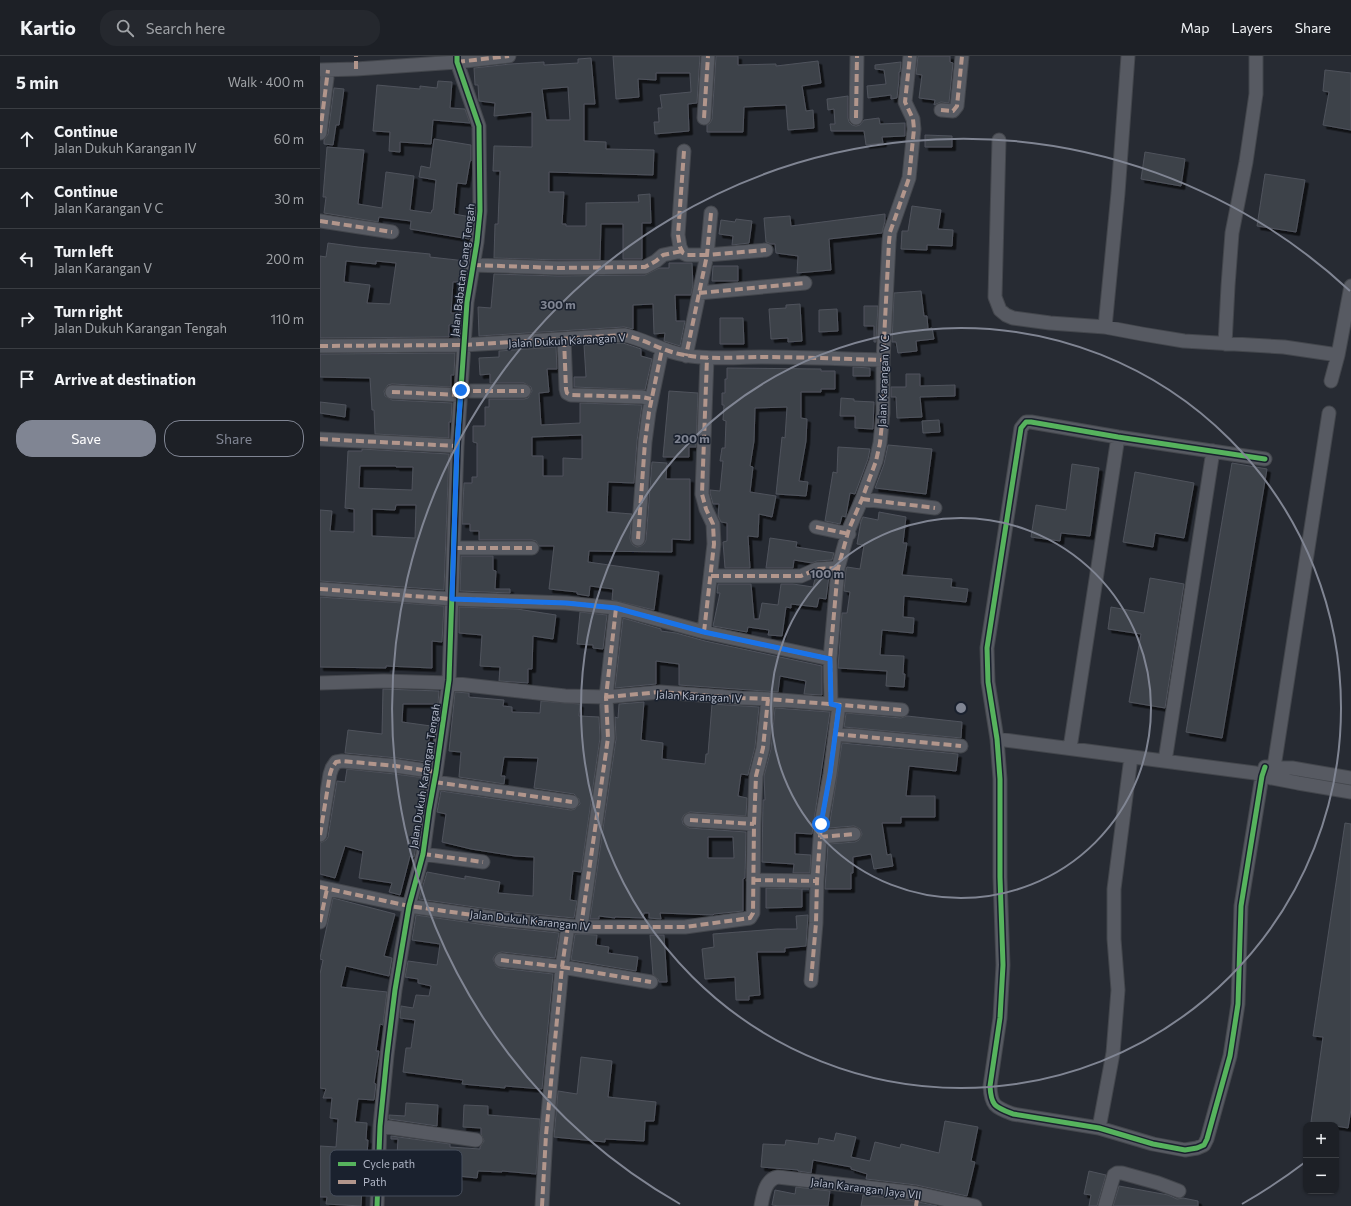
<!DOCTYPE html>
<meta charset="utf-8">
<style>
:root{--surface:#1d2026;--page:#25282e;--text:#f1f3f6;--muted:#a0a3a7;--line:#3b3e43;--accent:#808593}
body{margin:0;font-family:Commissioner,sans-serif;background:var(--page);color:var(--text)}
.controls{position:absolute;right:12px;bottom:12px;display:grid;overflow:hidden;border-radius:8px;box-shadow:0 1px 3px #0004}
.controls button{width:36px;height:36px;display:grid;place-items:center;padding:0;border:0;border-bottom:1px solid var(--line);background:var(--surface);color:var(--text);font:20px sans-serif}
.stop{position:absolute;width:12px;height:12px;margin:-9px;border:3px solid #1a73e8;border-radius:50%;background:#fff}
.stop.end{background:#1a73e8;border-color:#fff;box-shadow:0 1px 4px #0008}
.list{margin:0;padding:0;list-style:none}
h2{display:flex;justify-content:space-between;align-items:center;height:52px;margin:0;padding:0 16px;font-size:17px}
h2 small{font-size:13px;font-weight:400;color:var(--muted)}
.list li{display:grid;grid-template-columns:26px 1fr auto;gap:12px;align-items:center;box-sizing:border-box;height:60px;padding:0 16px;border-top:1px solid var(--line)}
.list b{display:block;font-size:15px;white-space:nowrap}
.list p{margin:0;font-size:13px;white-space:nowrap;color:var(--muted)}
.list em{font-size:13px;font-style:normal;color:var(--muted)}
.actions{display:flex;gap:8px;padding:12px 16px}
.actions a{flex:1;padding:9px 0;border:1px solid var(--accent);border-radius:16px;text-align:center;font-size:14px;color:var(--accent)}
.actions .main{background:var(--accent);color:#fff}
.icon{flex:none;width:22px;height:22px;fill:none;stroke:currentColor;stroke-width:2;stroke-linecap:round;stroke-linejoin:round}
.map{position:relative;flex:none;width:1031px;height:1150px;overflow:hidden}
header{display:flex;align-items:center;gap:24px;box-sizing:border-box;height:56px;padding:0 20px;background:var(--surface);border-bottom:1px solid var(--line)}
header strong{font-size:19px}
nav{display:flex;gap:22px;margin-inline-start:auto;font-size:14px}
.search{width:280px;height:36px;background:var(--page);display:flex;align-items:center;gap:10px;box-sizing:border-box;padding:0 14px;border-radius:16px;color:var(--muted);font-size:15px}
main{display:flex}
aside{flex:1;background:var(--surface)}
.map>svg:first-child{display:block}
.building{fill:#3e424a;stroke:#4f535c;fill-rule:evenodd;filter:url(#shadow)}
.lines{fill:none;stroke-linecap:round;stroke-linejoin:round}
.minor-casing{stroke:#43464c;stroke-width:15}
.minor{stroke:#575a62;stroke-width:13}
.quiet{stroke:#b2968c;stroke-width:4;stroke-dasharray:8 4;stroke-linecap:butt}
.cycleway-casing{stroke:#1a212e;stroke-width:8}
.cycleway{stroke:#56b35d;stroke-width:5}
.route{stroke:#1a73e8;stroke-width:5}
.ring{fill:none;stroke:#808593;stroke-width:2}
.labels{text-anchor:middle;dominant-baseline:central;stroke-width:3;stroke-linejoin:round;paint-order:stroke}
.street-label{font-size:11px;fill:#b0b6c6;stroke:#1a212e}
.key{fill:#1a212e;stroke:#474e5c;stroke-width:1}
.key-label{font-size:11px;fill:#b0b6c6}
.centre{fill:#808593;stroke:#1a212e;stroke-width:2}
.ring-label{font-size:12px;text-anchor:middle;font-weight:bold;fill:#808593;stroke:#1a212e;stroke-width:3;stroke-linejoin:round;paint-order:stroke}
</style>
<header>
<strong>Kartio</strong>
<div class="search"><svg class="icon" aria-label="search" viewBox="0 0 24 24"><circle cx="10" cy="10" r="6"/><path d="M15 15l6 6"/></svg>Search here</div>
<nav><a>Map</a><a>Layers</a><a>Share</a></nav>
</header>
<main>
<aside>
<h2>5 min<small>Walk · 400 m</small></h2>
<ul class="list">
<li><svg class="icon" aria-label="ahead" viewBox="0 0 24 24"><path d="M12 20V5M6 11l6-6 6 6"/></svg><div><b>Continue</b><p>Jalan Dukuh Karangan IV</p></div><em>60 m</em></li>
<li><svg class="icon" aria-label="ahead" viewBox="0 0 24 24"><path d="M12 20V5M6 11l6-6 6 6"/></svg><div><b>Continue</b><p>Jalan Karangan V C</p></div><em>30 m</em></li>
<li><svg class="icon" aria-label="left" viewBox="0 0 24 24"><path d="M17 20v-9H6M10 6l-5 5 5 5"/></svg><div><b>Turn left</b><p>Jalan Karangan V</p></div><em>200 m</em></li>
<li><svg class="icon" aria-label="right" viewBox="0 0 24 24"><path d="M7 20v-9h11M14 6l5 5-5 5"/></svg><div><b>Turn right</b><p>Jalan Dukuh Karangan Tengah</p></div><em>110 m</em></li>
<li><svg class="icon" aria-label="arrive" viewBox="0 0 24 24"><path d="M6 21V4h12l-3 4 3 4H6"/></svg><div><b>Arrive at destination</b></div></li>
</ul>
<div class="actions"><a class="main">Save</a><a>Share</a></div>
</aside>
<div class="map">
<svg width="1031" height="1150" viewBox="0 0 1031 1150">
<defs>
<filter id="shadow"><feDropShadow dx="3.5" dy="3.5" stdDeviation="0" flood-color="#0009"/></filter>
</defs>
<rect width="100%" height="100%" fill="#272b33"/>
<path class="building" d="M293 0H380L377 47 368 48 369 75 335 78 334 66H339L338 52H342L340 39 371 36 370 17H336V24L318 23 319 41 296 43Z
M396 0H418V9L456 8V10L498 5 501 27 482 30 486 55 493 54 494 72 468 74 466 49 424 51 423 76H387V69L390 67 392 63Z
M598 0H630V6L633 7 629 47 621 46 614 49 615 44 599 42 602 19 596 18Z
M271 2 275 48H264V85L286 86V93L334 94 333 119 229 116V136H244L242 168H246V170H266V147L319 146 318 139 330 138 331 167H322V203H303V168H281L280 204H238L174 202 175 168H178L180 115H173L174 90 212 91V56L174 60 175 47 159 45 158 29H155L154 12 190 8 224 6V9L258 7V3ZM248 31 250 64H226L222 33Z
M581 6 580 16H579V23L577 42 571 43V39L548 42 547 30 566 28 564 14 555 13V9Z
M1005 14 1031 17V74L1003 69 1009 36 1003 35Z
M118 25 132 26 130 52 145 53 150 67 113 64 111 88 80 86V96L69 95 70 76 53 75 57 29 100 33V30L117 32Z
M14 32 24 33 19 69H16L13 89 4 88V84L8 78Z
M528 40V62L529 66 532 69 536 70 540 69 544 64 559 62 560 68 585 67V80L562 81 563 87 546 89 544 75H511L510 68H515L514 53 508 54 507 43Z
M605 79 632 80V91H605Z
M114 83 151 89V105H150L146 128 137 127 134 158 151 161 149 183 90 173 91 165 59 161 58 166 4 157 6 141H3L7 91 44 94 38 148 62 152 66 116 94 120 90 154 111 157 112 154H113L116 124 99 121 101 110 110 112Z
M825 96 865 103 861 130 821 123Z
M945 118 985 124 976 176 937 170Z
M592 150 621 154 618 173 633 174 632 190 607 189V194L581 193 582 175H588Z
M565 158V165L562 177 509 183 511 214 477 217 478 200 456 197 455 188H451L446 186 444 162 470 160 471 170Z
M416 163 432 165 429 187 412 189 413 180 399 178 401 164 415 166Z
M8 187 38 191 110 198V201L146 205 144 215H140L139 226H133L131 257H138L137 269H129V281L0 282V200L6 201ZM26 205 56 208V205L76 207 70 248 47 247 50 229 24 226Z
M349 207H372L373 229 371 239H355L356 265H365L360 290 344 285 345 277 334 278 333 248 313 249V273L304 271 159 280 158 251 171 252 174 218 238 220 325 219 339 212H349Z
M393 210H418V225H392Z
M601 235 604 260H607L608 273 612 272 614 283 596 285 597 295 578 297 576 286H572L574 237Z
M480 248 482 285 468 286V282L451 283 449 253 466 252V249Z
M544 250H558L556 286H554V270H544Z
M517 253 518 275 499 276V254Z
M400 262H423L424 288H400Z
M303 287 321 293V300L332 303 325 334 254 331V321H266L264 289Z
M236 291 237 313H227L229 336 219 337 221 369 260 367V347L322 349 317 385 314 427 288 426 287 456 312 458 310 482 311 486 313 489 317 491 321 490 324 488 326 484 332 406 347 407 346 423H370V484L352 483V496L269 495 268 506 339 516 334 554 292 544 293 533 270 530 269 540 257 538V536L229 533 234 490H219L216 485 212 484H159V475H150V468H142L144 427H152V421H157V387L153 386V370H165V351H169V343H204L208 342 212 335 211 331 204 327H170V318L160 319 159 302 179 301V295ZM262 379V403L243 402V420H223V400H212V381Z
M135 297 134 319H131V331L72 328 68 329 64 335 65 340 72 344 132 347 131 366H129V382L55 378 54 354H52L50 322 0 321V298Z
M533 311 550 312V320H533Z
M407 312 501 313V315H515V333H501V336H481V362L487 363 486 385 479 425 488 426 486 440 456 438 462 381 465 382 467 351 435 352 434 385 430 410 433 411 430 436 456 440 452 461 439 458 438 481 428 480 430 512H405L403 486 407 485V467L401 466 398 460 399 448H393L390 437V434L400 435 403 405H400L402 392H405L406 365 403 364 404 349H402V337H405V323H407Z
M586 318H600V330L635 329V340L600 341 602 361 577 362 576 341H571V331H586Z
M349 335 378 337 376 391H369V401H343Z
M521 342 534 343V345L554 346 553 373 535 372V360H520Z
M0 346 26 349 25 361 0 357Z
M619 364 620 376 603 377 602 365Z
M568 389 612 393 606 438 555 432 564 408Z
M518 391 550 393 548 403 535 438 530 437 526 459V461L522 460 520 468 505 465 513 416 517 417Z
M42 393 129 398 124 534 0 525V454L12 455 10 475 34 476V453L25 452 28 395H42ZM40 410H76V411H93L92 434 39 432ZM76 449H96L95 482 52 480V453L75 454Z
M912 407 947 413 902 682 866 676Z
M752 408 779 412 770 480 741 477 740 485 711 481 716 449 746 454Z
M815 416 874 427 864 482 835 477 833 491 803 486Z
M559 456 586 461 583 487H587L582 519 632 523 631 531 648 533 646 546 584 540 583 561 594 562 593 577 562 574 560 599 584 600 583 618H585L584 631 566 630 567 615 518 612 522 557H527L530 536 524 535 526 513 527 511 540 513 544 489 537 488 541 465 543 461 558 464Z
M450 482 477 486 476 491 514 497 512 504 497 505 492 507 474 504 473 512H446Z
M141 500H173V514L176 515 175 533H190V537L140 535Z
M509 520 506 543 499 542 497 551 471 548V552L466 551 462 580 448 579 449 574 428 571 427 576 393 570 400 537H397L398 528H431L434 563H439L442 547 458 549 461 528H473L493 531 495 523 499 521Z
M830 522 864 528 845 652 809 646 821 578 788 573 791 551 824 557Z
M0 541 124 550 122 586 112 585V612L66 610V612L0 611Z
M139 551 197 553 236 559 233 583 213 580 212 613H208V627L179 625 180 611 160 610 162 579 139 577Z
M260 556 287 559 283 593 273 592V589L257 588Z
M303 562 341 573V575L356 577 385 585 502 610V639L484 638 486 625 460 620 458 636 359 629V608L336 605V628L295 632Z
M63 633 119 635 118 648H83L82 666 111 670 106 706 77 702 25 697 28 674 62 678Z
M135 636 149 637V641L184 644 183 650 192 651V656L220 657 221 645 260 648 259 660 279 661 280 682 261 816 253 815 250 844 257 845 254 862 182 855 99 843 107 816 145 823V820L180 826 178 837 213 840 214 801 195 800 151 793 122 786 126 758 117 756 121 735 251 754 255 753 260 748 259 743 254 738 214 732 218 702 184 701 181 720H185L184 728 139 721 141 696 129 695Z
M324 646 321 684 343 687 342 703 385 708 386 698H388L392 648 439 651 435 691 428 719 421 718 418 740 427 742 426 760 370 756 364 759 362 763 363 768 369 772 426 776 425 822 423 823V855L394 858 393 859 340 857 341 863 329 862V857H324L323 862 295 861V862L279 860V863H270L296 683 295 661 298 662 299 648ZM388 781H413L414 802H388Z
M455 652 510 656 492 778 475 777V798L491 799 490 817H473L474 808 442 806 443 744H445L444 720 451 693Z
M526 657 581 662 587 660 642 666 641 682 524 671Z
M522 687 638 698 636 715 589 710 586 740H615V761H581V767H562L567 799 571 798 573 810 554 813 551 798 533 801V817H531V833H505L508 788 535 786 539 784 542 778 540 773 534 770 509 772Z
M27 713 75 718 105 722 103 742 99 741 94 765 99 767 95 796 94 801 90 800 80 839 69 836 72 827 39 822 43 795 25 790 15 822 0 818V787L6 784 8 781 17 725 25 726Z
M1025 767 1031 768V1053L1028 1072 991 1066 1003 981 993 980Z
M446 832 489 833H482V851L446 852Z
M13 842 75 858 64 900 72 902 69 920 26 910 21 931 67 936 63 969 60 968 56 995H59L54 1027 56 1028 54 1044 38 1043 35 1066 47 1067 46 1084H48L47 1100H51L50 1131H42L41 1150 6 1148 7 1141H0V1090L16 1091 18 1063 10 1062 12 1042H3L6 1033 0 1032V918L3 904 0 903V902Z
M96 859 180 871 239 877 235 902 182 896 178 897 175 899 173 903 176 910 180 912 233 918 222 1033 185 1030V1032L142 1028 143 1024 83 1016 86 992H91L95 964 80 962 81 950 93 952 96 939 109 940 111 930 98 927V923L85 921 88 905 117 909 120 888 92 884Z
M488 859 486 890 465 892V896H437L440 939 429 940V944H416L415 921 385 923 382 893 394 891 393 878 457 873H477L476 860Z
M255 878 277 879 276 889 289 891 288 897 318 901 316 915 251 904Z
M330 879H344L347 926H339L338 923 333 919Z
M261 1001 292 1005 288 1041 336 1046 334 1065H325L324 1085 285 1083V1086L234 1081 238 1035 257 1038Z
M86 1047 118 1049 117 1070 69 1063V1059L85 1060Z
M144 1049 168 1050V1059L220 1063 216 1118 182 1115V1116L158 1115 157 1122 138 1120V1118L123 1116 125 1106 77 1100 78 1083H71V1080L130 1088V1091L160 1093V1091L164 1085 161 1078V1072L143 1071Z
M625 1065 658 1071 651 1105 655 1106 647 1140 596 1129 546 1123 547 1118 531 1113V1111L493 1104 491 1117 478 1115V1114L441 1111 443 1088 465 1089 466 1084 498 1088 499 1082 514 1085 516 1077 536 1081 531 1101 550 1105 555 1086 580 1092 581 1088 619 1097Z
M769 1115 786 1119 777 1150H769L771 1139 764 1138Z
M799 1130 848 1139 857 1143 863 1142 878 1145V1150H793Z
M476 1131 510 1135 508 1150H459L452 1149 455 1134 475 1138Z
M543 1139 594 1145 617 1150H541Z"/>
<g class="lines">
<g class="minor-casing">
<path id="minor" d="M0 14 36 13 137 6 189 0
M621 54 633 55 637 50 642 0
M384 62 388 0
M536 62 537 0
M0 77 8 14
M679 84 675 241 680 254 686 259 693 262 730 267 785 271 822 278 864 285 964 291 1018 299
M364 95 358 179 360 191 363 197 367 199H387L366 300
M391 157 387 199 446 194
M0 165 72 176
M153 209 238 212 325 211 336 205 343 199 362 195
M379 237 485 227
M785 271 798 137 808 0
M244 283 246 333 247 337 251 339 322 341 331 343
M905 288 908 230 912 177 926 106 936 38V0
M0 290 144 289 304 279C325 283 343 296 365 299 389 304 416 301 441 301 482 301 522 303 563 304
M1011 325 1018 299 1031 230
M141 335H204
M72 336 141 339
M0 383 137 390
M542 443 615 452
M496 471 529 478
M318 483 325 386 329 356 342 293
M134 492H212
M391 520H481L497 513 518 512
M0 533 132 543 246 547 296 552 384 576 510 603
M384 576 394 488 393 468 386 453 382 438 387 302
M0 627 64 625 129 627 245 640 286 641 340 636 422 642 448 643 582 654
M511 648 510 603 518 512 529 473 542 443 556 405 560 387 563 357V304L569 186 570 176 574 165 589 122 594 73 593 63 585 46 590 0
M516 678 641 690
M677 683 935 717 942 720 978 727 1031 736
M750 692 798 381
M845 705 893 395
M945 711 942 720 921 850 918 948 910 1000 887 1083 884 1089 877 1092 865 1094 833 1088 779 1072 693 1058C675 1051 671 1050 670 1030L680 962 683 909 680 821V723L677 683 668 626 667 592 701 372 706 366H711L798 381 945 403
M945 711 972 712 1031 722
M951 722 954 711 1009 357
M115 726 252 746
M370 764 434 768
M0 779 10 718 12 712 16 706 22 705 76 710 116 716
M500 781 534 778
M103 798 163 806
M433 824 497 825
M0 831 89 850 181 863 261 871H365L430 862 433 857 434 768 436 720 443 692 448 643
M0 866 7 833
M261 871 288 682 286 641 296 552
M181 904 242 911 248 870
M491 925 496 867 497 825 501 768 510 718 519 649
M60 1070 156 1084
M779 1072 793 997 798 934 794 883V833L811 701
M57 1150 60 1070 67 999 75 934 89 850 103 798 109 754 116 716 129 624 137 390 147 246 157 186 160 155 159 70 137 6V0
M222 1150 226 1079 242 911 331 926
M441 1150C443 1140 445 1123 458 1121L595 1137 655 1150
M785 1150 794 1119 797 1117H802L838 1127 859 1135"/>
</g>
<use href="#minor" class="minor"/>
<path class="quiet" d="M137 6 189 0
M36 13V0
M621 54 633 55 637 50 642 0
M384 62 388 0
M536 62 537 0
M0 77 8 14
M364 95 358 179 360 191 363 197 367 199H387L366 300
M391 157 387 199 446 194
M0 165 72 176
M153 209 238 212 325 211 336 205 343 199 362 195
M379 237 485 227
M244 283 246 333 247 337 251 339 322 341 331 343
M0 290 144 289 304 279C325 283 343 296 365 299 389 304 416 301 441 301 482 301 522 303 563 304
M141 335H204
M72 336 141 339
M0 383 137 390
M542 443 615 452
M496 471 529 478
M318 483 325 386 329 356 342 293
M134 492H212
M391 520H481L497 513 518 512
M0 533 132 543 246 547 296 552 384 576 510 603
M384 576 394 488 393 468 386 453 382 438 387 302
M286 641 340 636 422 642 448 643 582 654
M511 648 510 603 518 512 529 473 542 443 556 405 560 387 563 357V304L569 186 570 176 574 165 589 122 594 73 593 63 585 46 590 0
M516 678 641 690
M115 726 252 746
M370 764 434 768
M0 779 10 718 12 712 16 706 22 705 76 710 116 716
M500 781 534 778
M103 798 163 806
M433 824 497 825
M0 831 89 850 181 863 261 871H365L430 862 433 857 434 768 436 720 443 692 448 643
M0 866 7 833
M261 871 288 682 286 641 296 552
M181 904 242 911 248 870
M491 925 496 867 497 825 501 768 510 718 519 649
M222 1150 226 1079 242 911 331 926
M596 1150 598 1137"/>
<g class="cycleway-casing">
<path id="cycleway" d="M945 711 942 720 921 850 918 948 910 1000 887 1083 884 1089 877 1092 865 1094 833 1088 779 1072 693 1058C675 1051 671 1050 670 1030L680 962 683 909 680 821V723L677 683 668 626 667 592 701 372 706 366H711L798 381 945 403
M57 1150 60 1070 67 999 75 934 89 850 103 798 109 754 116 716 129 624 137 390 147 246 157 186 160 155 159 70 137 6V0"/>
</g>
<use href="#cycleway" class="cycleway"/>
</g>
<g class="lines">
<path class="route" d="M141 334 137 390 132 543 246 547 296 552 384 576 510 603 511 648 519 650 510 718 501 768"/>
</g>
<g class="ring">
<circle cx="641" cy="652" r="190"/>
<circle cx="641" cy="652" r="380"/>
<path d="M984 1107A570 570 0 0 1 922 1148M360 1148A570 570 0 1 1 1030 235"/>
</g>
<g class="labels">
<g class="street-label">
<text transform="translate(142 214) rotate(-83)">Jalan Babatan Gang Tengah</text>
<text transform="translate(247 284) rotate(-3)">Jalan Dukuh Karangan V</text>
<text transform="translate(563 325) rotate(-88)">Jalan Karangan V C</text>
<text transform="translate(379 640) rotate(3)">Jalan Karangan IV</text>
<text transform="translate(104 720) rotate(-81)">Jalan Dukuh Karangan Tengah</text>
<text transform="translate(210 864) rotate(6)">Jalan Dukuh Karangan IV</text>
<text transform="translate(546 1132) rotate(7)">Jalan Karangan Jaya VII</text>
</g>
</g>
<rect x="10" y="1094" width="132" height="46" rx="6" class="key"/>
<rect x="18" y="1106" width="18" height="4" fill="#56b35d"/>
<rect x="18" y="1124" width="18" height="4" fill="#b2968c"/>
<g class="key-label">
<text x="43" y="1112">Cycle path</text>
<text x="43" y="1130">Path</text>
</g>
<circle cx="641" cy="652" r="6" class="centre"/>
<g class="ring-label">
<text x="238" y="253">300 m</text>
<text x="372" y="387">200 m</text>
<text x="507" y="522">100 m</text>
</g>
</svg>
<div class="controls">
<button>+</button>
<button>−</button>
</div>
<div class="stop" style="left:501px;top:768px"></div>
<div class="stop end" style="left:141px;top:334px"></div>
</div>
</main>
